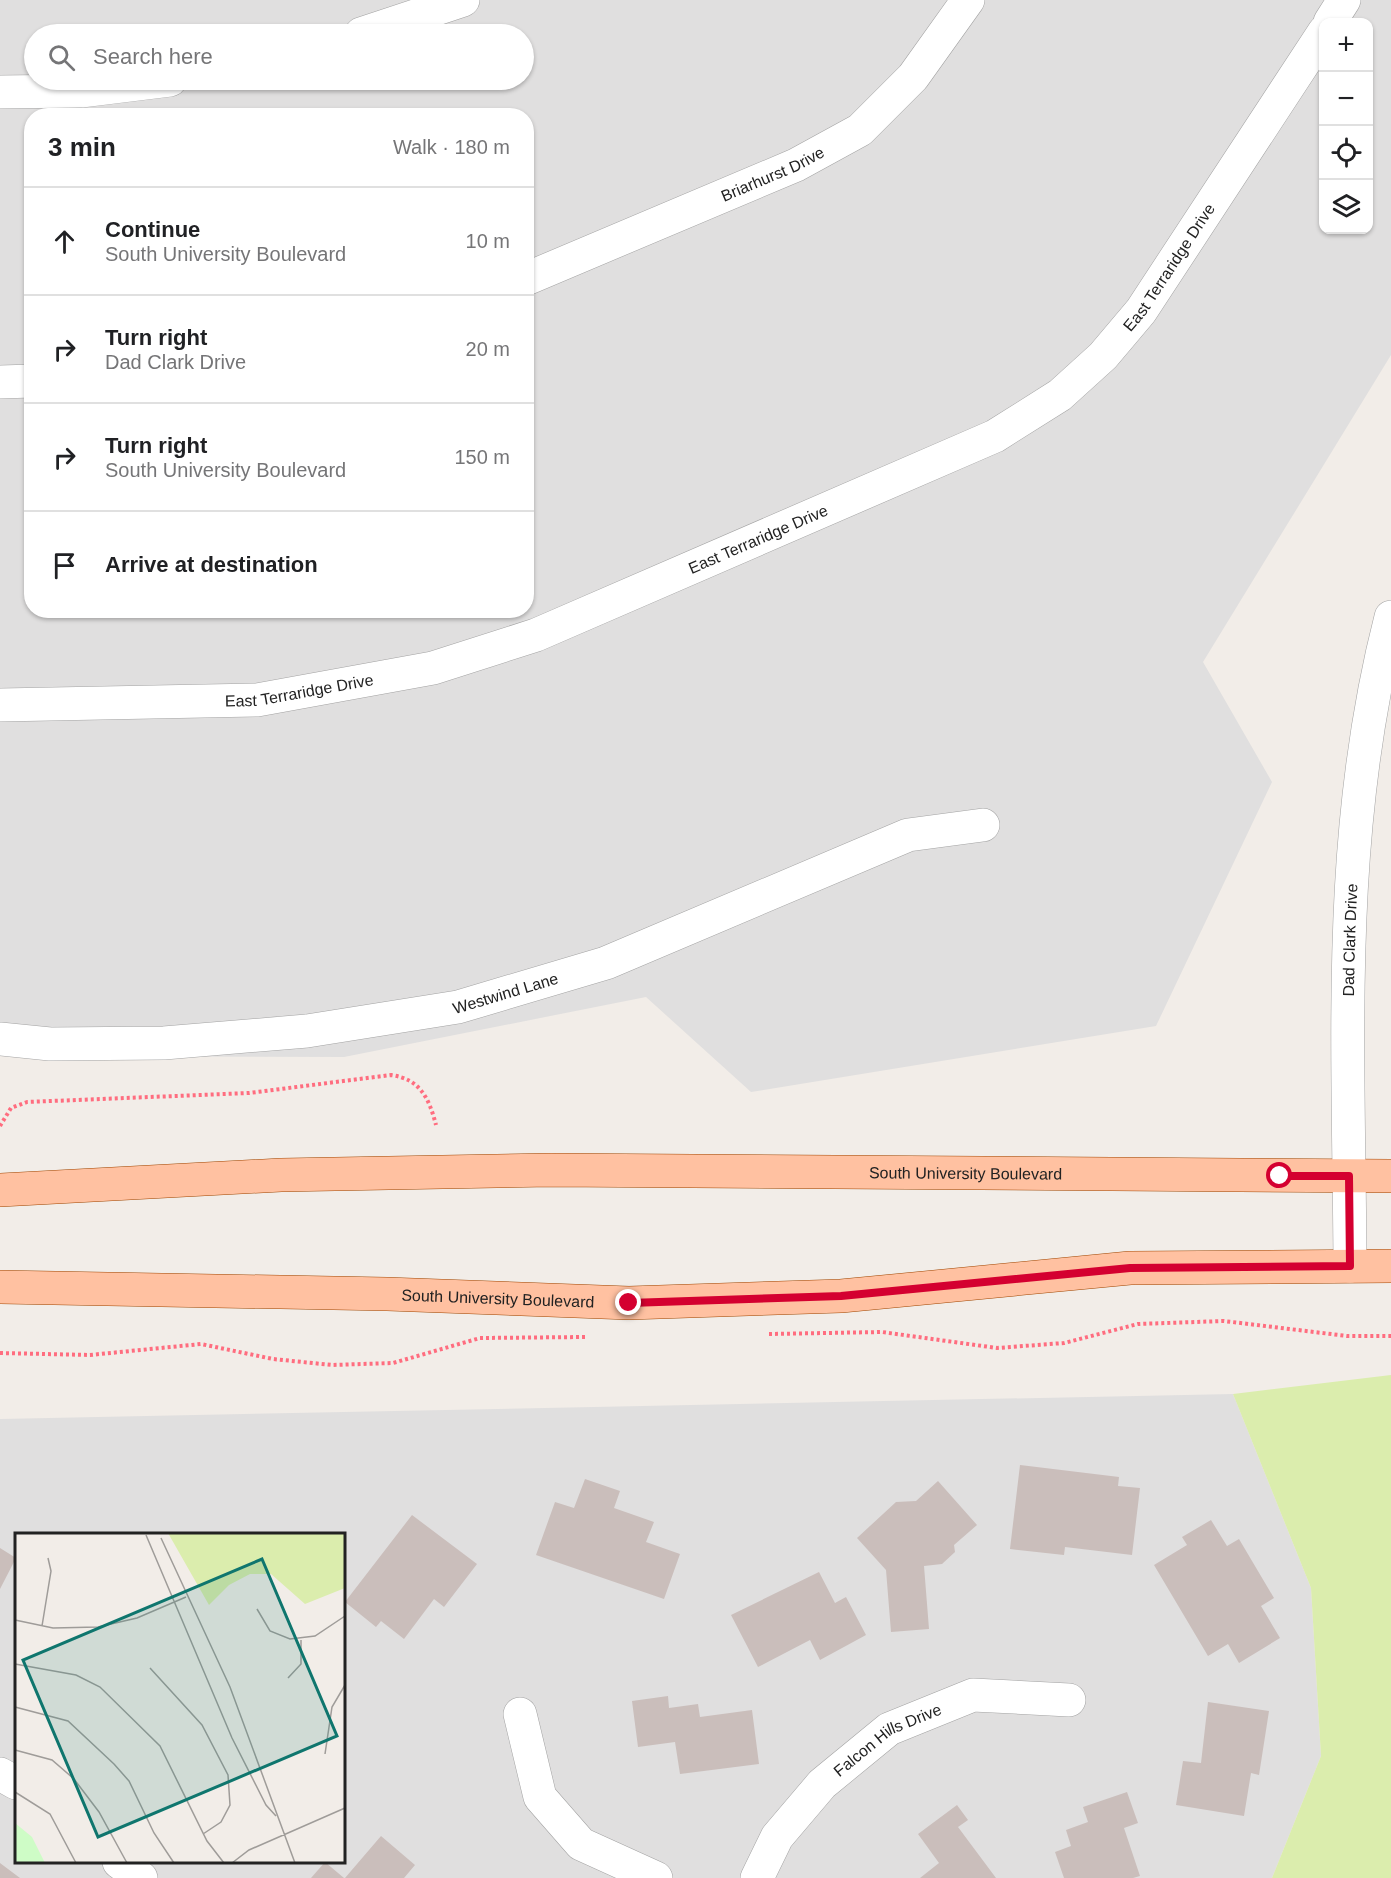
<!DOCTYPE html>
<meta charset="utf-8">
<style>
:root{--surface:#fff;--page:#f6f6f6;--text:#202124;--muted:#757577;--line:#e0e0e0}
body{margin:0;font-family:Helvetica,sans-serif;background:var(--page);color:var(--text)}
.controls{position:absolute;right:18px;top:18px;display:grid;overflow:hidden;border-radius:12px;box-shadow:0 2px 4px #0004}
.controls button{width:54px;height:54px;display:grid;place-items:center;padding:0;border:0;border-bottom:2px solid var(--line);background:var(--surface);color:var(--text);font:30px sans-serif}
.stop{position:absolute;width:18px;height:18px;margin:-14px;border:4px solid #d40030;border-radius:50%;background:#fff}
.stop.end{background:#d40030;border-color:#fff;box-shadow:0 2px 6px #0008}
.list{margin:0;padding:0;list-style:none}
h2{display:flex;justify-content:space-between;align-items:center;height:78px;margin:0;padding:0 24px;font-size:26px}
h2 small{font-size:20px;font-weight:400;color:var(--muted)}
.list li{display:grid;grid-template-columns:39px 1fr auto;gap:18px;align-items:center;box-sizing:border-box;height:108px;padding:0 24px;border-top:2px solid var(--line)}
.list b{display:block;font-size:22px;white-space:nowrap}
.list p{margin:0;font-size:20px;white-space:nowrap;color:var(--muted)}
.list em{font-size:20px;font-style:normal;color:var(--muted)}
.icon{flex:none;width:33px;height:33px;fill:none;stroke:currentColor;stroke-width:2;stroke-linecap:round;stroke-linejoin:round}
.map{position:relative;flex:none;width:1391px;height:1878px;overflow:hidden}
.search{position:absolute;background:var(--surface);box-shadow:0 2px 4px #0004;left:24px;top:24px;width:510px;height:66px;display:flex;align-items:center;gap:15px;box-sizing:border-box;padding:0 21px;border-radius:33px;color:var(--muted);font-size:22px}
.panel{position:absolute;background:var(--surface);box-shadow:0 2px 4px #0004;left:24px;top:108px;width:510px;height:510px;border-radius:24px}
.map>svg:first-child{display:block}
.residential{fill:#e0dfdf;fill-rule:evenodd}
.grass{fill:#dbedad}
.building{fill:#cabebb}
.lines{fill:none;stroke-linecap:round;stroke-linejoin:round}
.minor-casing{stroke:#a3a3a3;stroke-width:34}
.major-casing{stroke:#a04600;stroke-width:34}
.path{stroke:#ff6d7f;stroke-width:4;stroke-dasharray:3 3;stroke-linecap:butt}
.minor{stroke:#fff;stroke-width:33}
.major{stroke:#ffc1a1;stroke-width:33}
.route{stroke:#d40030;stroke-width:8}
.labels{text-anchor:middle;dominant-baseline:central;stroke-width:4.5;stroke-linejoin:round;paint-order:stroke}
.street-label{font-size:16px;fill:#222;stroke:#fff}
.inset-road{fill:none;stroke:#9f9c99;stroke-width:1.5}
.view{fill:#0f766e;fill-opacity:0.15;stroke:#0f766e;stroke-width:3}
.inset-edge{fill:none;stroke:#222;stroke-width:3}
</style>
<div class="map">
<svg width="1391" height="1878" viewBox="0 0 1391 1878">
<rect width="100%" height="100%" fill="#f2ede8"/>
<path class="residential" d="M0 0H1391V355L1203 662 1272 782 1156 1026 751 1092 646 997 344 1057 0 1056ZM1324 22H1368V230H1324ZM34 34H524V80H34ZM32 116H526V610H32Z
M1233 1394 1311 1588 1321 1756 1272 1878H0V1419ZM16 1534H344V1862H16Z"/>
<path class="grass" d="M1391 1375V1878H1272L1321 1756 1311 1588 1233 1394Z"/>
<path class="building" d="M1020 1465 1119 1477 1118 1486 1140 1488 1132 1555 1065 1547 1064 1555 1010 1549Z
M585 1479 620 1491 614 1508 654 1522 646 1542 680 1554 664 1599 536 1555 555 1502 574 1508Z
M938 1481 977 1525 954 1545 955 1552 942 1564 924 1566 929 1629 891 1632 886 1570 857 1538 896 1502 916 1501Z
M412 1515 477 1564 444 1607 434 1599 404 1639 381 1621 376 1627 345 1602Z
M1211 1520 1227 1546 1239 1539 1274 1598 1261 1606 1280 1638 1239 1663 1228 1644 1208 1656 1154 1565 1187 1545 1182 1537Z
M0 1548 16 1558 0 1589Z
M819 1572 835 1603 846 1597 866 1635 820 1660 810 1640 758 1667 731 1615Z
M668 1696 669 1708 698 1704 700 1717 752 1710 759 1764 680 1774 675 1742 638 1747 632 1701Z
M1208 1702 1269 1711 1259 1775 1251 1773 1244 1816 1176 1805 1183 1761 1201 1763Z
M1127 1792 1138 1823 1124 1828 1140 1876 1133 1878H1064L1055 1852 1071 1846 1066 1830 1088 1822 1083 1807Z
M957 1805 968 1820 958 1827 996 1878H920L939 1863 918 1834Z
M381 1836 415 1865 404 1878H345Z
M325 1862 344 1878H311Z
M0 1863 20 1878H0Z"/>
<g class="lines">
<g class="minor-casing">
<g id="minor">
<path d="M1330 22 1344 0"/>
<path d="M361 34 463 0"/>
<path d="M0 92 81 91 170 80"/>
<path id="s1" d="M526 279 796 165 860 130 913 77 968 0"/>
<path d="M0 382 32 381"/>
<path id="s2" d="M0 705 257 700 433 668 536 635 995 436 1060 395 1103 356 1141 311 1324 32"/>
<path id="s3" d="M0 1039 50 1044 164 1043 307 1031 458 1007 606 963 908 835 983 825"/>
<path id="s4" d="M1350 1266C1349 1046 1335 834 1391 617"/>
<path d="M520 1714 540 1797 581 1844 656 1878"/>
<path d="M0 1774 16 1783"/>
<path d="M119 1862 141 1878"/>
<path id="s5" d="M757 1878 777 1837 822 1784 889 1729 973 1695 1069 1700"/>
</g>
</g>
<g class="major-casing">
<g id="major">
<path id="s6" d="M0 1190 281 1175 551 1170 1391 1176"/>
<path id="s7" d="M0 1287 387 1294 629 1303 841 1296 1130 1268 1391 1266"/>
</g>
</g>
<path class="path" d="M0 1126 11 1108 27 1102 249 1093 391 1075C420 1079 429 1098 436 1125
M769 1334 882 1332 997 1348 1064 1343 1138 1324 1224 1321 1347 1336H1391
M0 1353 90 1355 201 1344 273 1359 332 1365 393 1363 480 1338 585 1337"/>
<use href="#minor" class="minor"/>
<use href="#major" class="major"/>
</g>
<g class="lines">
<path class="route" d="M629 1303 841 1296 1130 1268 1350 1266 1349 1176H1280"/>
</g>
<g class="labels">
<g class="street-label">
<text stroke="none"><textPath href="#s1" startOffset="268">Briarhurst Drive</textPath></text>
<text stroke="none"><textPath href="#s2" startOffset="1290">East Terraridge Drive</textPath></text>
<text stroke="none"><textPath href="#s2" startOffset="786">East Terraridge Drive</textPath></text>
<text stroke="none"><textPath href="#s2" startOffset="300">East Terraridge Drive</textPath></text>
<text stroke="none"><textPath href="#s4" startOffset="326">Dad Clark Drive</textPath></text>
<text stroke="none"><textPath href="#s3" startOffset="510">Westwind Lane</textPath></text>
<text stroke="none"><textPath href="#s6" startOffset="966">South University Boulevard</textPath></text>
<text stroke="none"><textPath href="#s7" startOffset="498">South University Boulevard</textPath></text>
<text stroke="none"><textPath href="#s5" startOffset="195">Falcon Hills Drive</textPath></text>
</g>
</g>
<g transform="translate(15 1533)">
<rect width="330" height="330" fill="#f2ede8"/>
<path d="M153 0H330V55L290 71 256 41H235L214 52 194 72Z" fill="#dbedad"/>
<path d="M0 290 17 304 30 330H0Z" fill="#cefcc6"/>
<path class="inset-road" d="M131 2 217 205 251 272 261 283M146 5 215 154 280 330M242 76 255 98 275 106 300 103 330 83M0 87 38 95 83 94 122 85 171 64M27 93 36 38 33 25M0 131 61 142 85 154 145 213 192 308 209 330M135 135 187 192 213 242 215 272 206 289 188 301M273 145 286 131V107M0 174 53 188 99 231 114 248 139 300 159 330M0 217 37 227 59 246 84 279 112 330M310 221 317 174 330 152M0 259 35 281 61 330M217 330 234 317 330 275"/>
<path class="view" d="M247 26 322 203 83 304 8 127Z"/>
<rect width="330" height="330" class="inset-edge"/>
</g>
</svg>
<div class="controls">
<button>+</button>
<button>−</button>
<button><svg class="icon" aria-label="locate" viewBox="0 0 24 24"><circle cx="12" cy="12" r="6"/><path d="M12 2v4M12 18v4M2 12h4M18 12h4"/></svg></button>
<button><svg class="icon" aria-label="layers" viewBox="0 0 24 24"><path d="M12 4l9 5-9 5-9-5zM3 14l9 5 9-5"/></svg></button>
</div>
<div class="stop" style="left:1280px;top:1176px"></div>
<div class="stop end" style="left:629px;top:1303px"></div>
<div class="search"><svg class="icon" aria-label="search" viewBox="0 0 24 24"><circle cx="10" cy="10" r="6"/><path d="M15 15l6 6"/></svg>Search here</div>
<section class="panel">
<h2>3 min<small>Walk · 180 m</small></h2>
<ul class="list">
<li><svg class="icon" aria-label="ahead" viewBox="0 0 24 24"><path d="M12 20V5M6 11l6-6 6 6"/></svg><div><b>Continue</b><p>South University Boulevard</p></div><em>10 m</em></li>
<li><svg class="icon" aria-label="right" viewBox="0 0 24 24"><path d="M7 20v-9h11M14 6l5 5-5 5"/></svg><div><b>Turn right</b><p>Dad Clark Drive</p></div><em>20 m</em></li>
<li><svg class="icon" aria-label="right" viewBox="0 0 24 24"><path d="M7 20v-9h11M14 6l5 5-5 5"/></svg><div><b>Turn right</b><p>South University Boulevard</p></div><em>150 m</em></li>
<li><svg class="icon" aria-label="arrive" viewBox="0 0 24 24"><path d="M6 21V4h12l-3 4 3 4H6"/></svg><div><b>Arrive at destination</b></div></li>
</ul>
</section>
</div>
